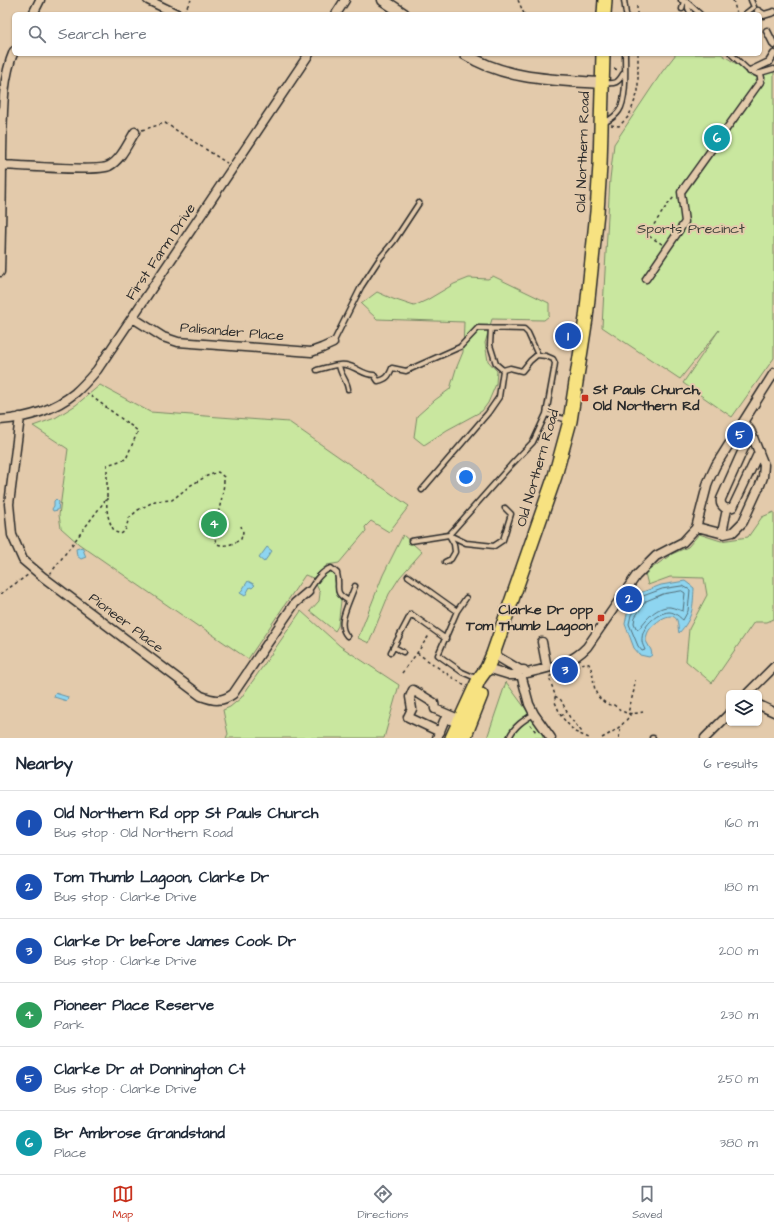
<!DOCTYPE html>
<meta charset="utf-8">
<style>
:root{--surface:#fff;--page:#f6f6f7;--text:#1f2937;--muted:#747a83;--line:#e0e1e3;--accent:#c8321e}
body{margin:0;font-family:"Architects Daughter",sans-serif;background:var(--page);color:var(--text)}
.controls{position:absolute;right:12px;bottom:12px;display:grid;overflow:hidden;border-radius:6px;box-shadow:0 1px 3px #0004}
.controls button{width:36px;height:36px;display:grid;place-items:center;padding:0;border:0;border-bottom:1px solid var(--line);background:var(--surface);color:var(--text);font:20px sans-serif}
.you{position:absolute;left:466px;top:477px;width:14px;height:14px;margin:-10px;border:3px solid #fff;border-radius:50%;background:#1a73e8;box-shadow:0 0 0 6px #1a73e833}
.badge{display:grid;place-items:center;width:26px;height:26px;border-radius:50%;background:var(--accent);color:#fff;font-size:13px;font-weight:700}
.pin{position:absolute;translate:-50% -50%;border:2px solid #fff;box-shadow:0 1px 4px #0006}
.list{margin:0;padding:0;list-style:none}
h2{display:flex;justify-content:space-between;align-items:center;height:52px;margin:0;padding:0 16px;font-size:17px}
h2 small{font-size:13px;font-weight:400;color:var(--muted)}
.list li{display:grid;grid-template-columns:26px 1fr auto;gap:12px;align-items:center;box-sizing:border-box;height:64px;padding:0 16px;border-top:1px solid var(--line)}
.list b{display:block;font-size:15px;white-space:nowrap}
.list p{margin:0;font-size:13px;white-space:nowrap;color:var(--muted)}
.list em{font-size:13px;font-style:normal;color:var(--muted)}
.icon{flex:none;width:22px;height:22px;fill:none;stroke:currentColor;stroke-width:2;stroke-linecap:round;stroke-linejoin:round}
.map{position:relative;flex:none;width:774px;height:738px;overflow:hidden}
.search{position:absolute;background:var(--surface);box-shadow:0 1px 3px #0004;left:12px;right:12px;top:12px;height:44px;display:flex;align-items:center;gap:10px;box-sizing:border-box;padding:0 14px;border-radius:6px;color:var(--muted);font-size:15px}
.sheet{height:436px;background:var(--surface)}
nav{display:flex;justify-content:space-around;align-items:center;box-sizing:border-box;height:56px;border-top:1px solid var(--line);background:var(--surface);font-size:11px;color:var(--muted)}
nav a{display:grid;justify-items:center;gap:2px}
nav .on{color:var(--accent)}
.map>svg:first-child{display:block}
.green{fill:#c9e79f;stroke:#7a8965}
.water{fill:#8ed5f0;stroke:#6691a1}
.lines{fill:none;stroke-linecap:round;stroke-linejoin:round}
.shore{stroke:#536f7a;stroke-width:1}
.service-casing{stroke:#2b2b2b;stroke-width:7}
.pedestrian-casing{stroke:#2b2b2b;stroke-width:9}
.minor-casing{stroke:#2b2b2b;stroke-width:11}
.tertiary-casing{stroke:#2b2b2b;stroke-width:13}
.primary-casing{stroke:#2b2b2b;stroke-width:16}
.path{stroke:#2b2b2b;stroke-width:1.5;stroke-dasharray:3 3;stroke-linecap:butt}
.service{stroke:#e3caab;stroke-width:4}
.pedestrian{stroke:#e3caab;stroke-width:6}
.minor{stroke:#e3caab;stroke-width:8}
.tertiary{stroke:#e3caab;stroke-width:10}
.primary{stroke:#f7e281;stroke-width:13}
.poi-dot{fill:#c8321e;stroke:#e3caab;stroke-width:1.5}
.labels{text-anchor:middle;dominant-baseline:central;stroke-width:4;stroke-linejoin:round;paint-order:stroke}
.street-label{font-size:14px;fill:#2b2b2b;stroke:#e3caab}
.park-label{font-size:14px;fill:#3b3e37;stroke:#e3caab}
.poi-label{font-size:14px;font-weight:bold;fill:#2b2b2b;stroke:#e3caab;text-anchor:start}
</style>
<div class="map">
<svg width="774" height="738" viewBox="0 0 774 738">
<rect width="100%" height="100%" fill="#e3caab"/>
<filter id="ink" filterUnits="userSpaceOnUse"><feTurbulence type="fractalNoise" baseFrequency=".025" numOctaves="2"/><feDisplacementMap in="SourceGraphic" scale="8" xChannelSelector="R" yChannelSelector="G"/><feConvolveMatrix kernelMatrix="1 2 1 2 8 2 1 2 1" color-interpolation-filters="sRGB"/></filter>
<g filter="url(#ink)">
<path class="green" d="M676 54H721L752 74 774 67V358L732 417 683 383 719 330 680 379 602 327 610 179 614 144 662 72Z
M493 276 549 303V316L544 320 492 319 485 343 488 361 497 371 496 384 488 403 482 411 447 430 424 445 414 437 417 416 435 400 450 389 456 369 463 352 464 322 377 319 361 304 377 292 393 299 414 306 427 300 454 284 469 278 488 279Z
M100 385 150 412 289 422 409 506 389 532 371 521 365 527 366 531 339 563 327 565 313 578 305 575 248 659 200 626 199 627 79 544 61 528 59 515 68 449 33 426 55 418 76 405Z
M774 512V619L767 622H754L712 683 686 661 689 629 707 595 704 578 670 577 648 585 645 573 672 554 688 547 699 534 721 541 748 537 762 517Z
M403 535 422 552 400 577 389 594 369 643 358 638 383 575Z
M325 570 334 571 336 588 341 601 338 626 335 631 310 611 319 601 320 593 316 584Z
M301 611 340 646 399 685 384 738H226L228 734 223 710 230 707 241 698Z
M506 682 547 738H487Z"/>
<path class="water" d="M56 499 59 502 58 510 53 511 52 509 54 506V501Z
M82 547 86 557 81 559 77 556 76 549Z
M267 547 272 551 264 562 259 558Z
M248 581 255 585 252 588 250 587 245 596 240 593Z
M685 581 694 588C693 607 693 618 679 633 678 629 678 623 677 620 671 609 652 624 648 632 647 634 646 638 646 641L651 650 652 655 649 657 640 655 634 648 625 624 627 614 640 593 661 585Z
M55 693 68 697 67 701 54 697Z"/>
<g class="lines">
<path class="shore" d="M683 586 690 590 688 611 683 620C679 617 675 612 669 612 656 613 641 627 642 641 642 644 644 647 645 650L642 651 638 646 629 624 631 615 643 596 662 589Z
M682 591 685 593 683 611C679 610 675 608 670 607 657 606 646 619 639 629L636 628 634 623 635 617 646 601 663 594Z"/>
<g class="service-casing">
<path id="service" d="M624 0 626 14
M681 0 687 2 700 14
M688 3V8L691 14
M682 9 684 1
M745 14 754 7 751 0
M731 54 747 69 757 74 774 69
M605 83C615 84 618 83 623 74
M604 123C609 120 615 117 619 111 627 99 625 69 625 54
M491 328 490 345 496 364 503 370 510 368 522 371 530 361 537 355 546 356 553 359 555 363 554 370 546 414
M333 343 361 287 380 258 394 241 419 203
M339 365C340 375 347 380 348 389
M317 370C326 368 338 363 346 365 357 367 363 375 374 375L378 381C387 379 389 376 392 368L406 371 460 347 478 328 524 329 528 333 538 355
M422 490 488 413 499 397 503 370
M411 541 449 535 511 465 533 442 546 414 568 420
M445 562 451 559 455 552 454 544 449 535 466 543 494 546 503 540 511 514 505 508
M408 576 457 611
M308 592C314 583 320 572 331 568L337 573C341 589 332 592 349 601L355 586
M466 598 457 611 438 655 462 672 478 679
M347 636C338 626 345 612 349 601
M394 647 403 652
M391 652 411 614 446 639
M509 738C514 726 524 720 534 714
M652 738H653"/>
</g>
<g class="pedestrian-casing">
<path id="pedestrian" d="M758 11 764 15 774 12
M767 31 774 45
M750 71 769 62 774 54
M760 74 761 78
M646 279 685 222 681 192 760 82"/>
</g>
<g class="minor-casing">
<path id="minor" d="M148 0 177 14
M33 14 40 0
M336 14 345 0
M2 165C20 166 99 172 109 166 121 160 128 143 135 132
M0 272C1 232 2 193 2 153 3 121 1 81 14 51
M133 318 163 337 178 342 311 352 322 348 333 343
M20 417 9 504 12 535 23 560 43 577 201 696C214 701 222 702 233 694L295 603 308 592
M0 420C27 418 54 410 75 393 83 386 90 378 97 370L309 54
M751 432 721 499C720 504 722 506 726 509L733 507 759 452
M697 527 724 534 733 532 743 522 760 485 763 477 764 465 750 430 743 422
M722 533 727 509
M542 642 547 668
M493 654 520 670H524L527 673
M487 668 510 675H518
M527 673C550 667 570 665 587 647L636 576 656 556 683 542 696 528 708 482 716 465 774 373
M522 678 529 704 534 714 551 738
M748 693 774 667
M759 705 774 712
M440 732 408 717 412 709 410 697 413 690 434 703 435 709 461 720
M437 738 444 721 446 718 453 721
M705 738 729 714"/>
</g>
<g class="tertiary-casing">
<path id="tertiary" d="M383 0 404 14
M465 54C506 80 554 80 601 83"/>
</g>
<g class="primary-casing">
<path id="primary" d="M604 14 605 0
M452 738 479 679 487 668 493 654 555 476 570 421 586 318 597 212 600 165 603 54
M464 738 481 695"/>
</g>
<path class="path" d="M518 0 524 14
M733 0 737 14
M637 6V14
M184 12 191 0
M614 69 620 70
M611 125 619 126 629 116 638 92V54
M142 130 165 123 227 163
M662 244 647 235 665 208 674 197
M107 498C106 511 108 521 115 532L121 534 125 531 129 518 138 510 155 501 172 500 191 485 207 476 218 472 224 477C224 481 224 486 223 490 222 504 210 533 217 544 226 547 233 544 241 539L243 532 241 526
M50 574 107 498V465L126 459 138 431 87 393
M0 594 28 575
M417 653 465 686
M576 666 585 663 589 664C598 681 587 696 612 706L614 705C625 714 628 715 643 712
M402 673 417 653 430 634
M552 675 549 677 555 695V702L561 716 575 732 589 738
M555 696 561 700 570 718 582 732V734
M561 716 567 712
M530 724 536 732
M602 738C613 732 623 726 630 715L628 713 634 690 635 680
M619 738 621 726"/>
<use href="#service" class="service"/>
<use href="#pedestrian" class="pedestrian"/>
<use href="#minor" class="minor"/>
<use href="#tertiary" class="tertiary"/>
<use href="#primary" class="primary"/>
</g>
</g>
<g class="poi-dot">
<rect x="581" y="394" width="8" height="8" rx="2"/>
<rect x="597" y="614" width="8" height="8" rx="2"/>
</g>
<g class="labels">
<g class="street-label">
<text transform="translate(583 152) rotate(-88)">Old Northern Road</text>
<text transform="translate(161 252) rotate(-56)">First Farm Drive</text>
<text transform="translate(232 332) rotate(5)">Palisander Place</text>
<text transform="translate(538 468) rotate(-74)">Old Northern Road</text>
<text transform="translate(126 623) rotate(37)">Pioneer Place</text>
</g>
<g class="park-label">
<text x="691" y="229">Sports Precinct</text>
</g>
<g class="poi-label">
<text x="593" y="390">St Pauls Church,<tspan x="593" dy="16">Old Northern Rd</tspan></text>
<text x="593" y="610" text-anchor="end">Clarke Dr opp<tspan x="593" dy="16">Tom Thumb Lagoon</tspan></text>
</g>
</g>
</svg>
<div class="controls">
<button><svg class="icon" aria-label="layers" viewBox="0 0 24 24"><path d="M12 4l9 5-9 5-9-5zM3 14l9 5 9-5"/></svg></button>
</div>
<div class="you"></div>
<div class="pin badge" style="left:568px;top:336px;background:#1a4fb4">1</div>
<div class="pin badge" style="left:629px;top:599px;background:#1a4fb4">2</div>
<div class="pin badge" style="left:565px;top:670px;background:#1a4fb4">3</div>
<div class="pin badge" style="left:214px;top:524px;background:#2e9e5b">4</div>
<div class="pin badge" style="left:740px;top:435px;background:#1a4fb4">5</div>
<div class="pin badge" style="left:717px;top:138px;background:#0f9aa8">6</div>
<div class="search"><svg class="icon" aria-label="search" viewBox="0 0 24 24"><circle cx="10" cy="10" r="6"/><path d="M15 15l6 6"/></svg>Search here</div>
</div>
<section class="sheet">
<h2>Nearby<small>6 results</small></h2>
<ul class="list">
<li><span class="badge" style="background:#1a4fb4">1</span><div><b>Old Northern Rd opp St Pauls Church</b><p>Bus stop · Old Northern Road</p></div><em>160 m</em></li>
<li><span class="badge" style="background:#1a4fb4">2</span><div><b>Tom Thumb Lagoon, Clarke Dr</b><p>Bus stop · Clarke Drive</p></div><em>180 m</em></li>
<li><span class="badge" style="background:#1a4fb4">3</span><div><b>Clarke Dr before James Cook Dr</b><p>Bus stop · Clarke Drive</p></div><em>200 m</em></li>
<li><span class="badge" style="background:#2e9e5b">4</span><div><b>Pioneer Place Reserve</b><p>Park</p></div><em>230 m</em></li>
<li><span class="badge" style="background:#1a4fb4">5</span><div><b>Clarke Dr at Donnington Ct</b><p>Bus stop · Clarke Drive</p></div><em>250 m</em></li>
<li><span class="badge" style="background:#0f9aa8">6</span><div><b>Br Ambrose Grandstand</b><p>Place</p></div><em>380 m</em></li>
</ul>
</section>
<nav>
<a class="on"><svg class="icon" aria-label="map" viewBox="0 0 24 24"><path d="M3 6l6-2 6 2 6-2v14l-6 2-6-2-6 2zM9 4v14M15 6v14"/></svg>Map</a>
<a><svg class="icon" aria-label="directions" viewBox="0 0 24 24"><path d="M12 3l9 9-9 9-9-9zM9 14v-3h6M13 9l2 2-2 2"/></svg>Directions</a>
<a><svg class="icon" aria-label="saved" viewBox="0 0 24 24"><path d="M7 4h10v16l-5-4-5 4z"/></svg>Saved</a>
</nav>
